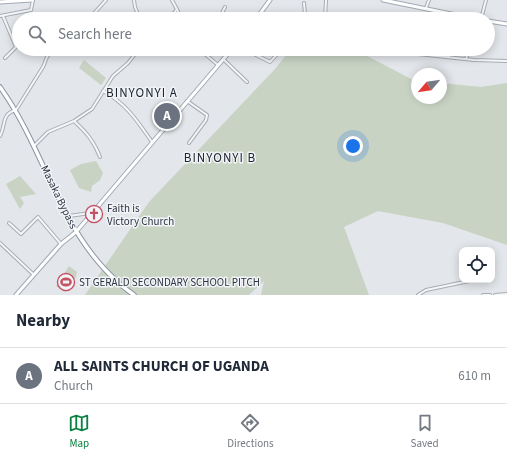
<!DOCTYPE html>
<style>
:root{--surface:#fff;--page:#f2f2f3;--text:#1f2937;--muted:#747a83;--line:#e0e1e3;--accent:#0b8043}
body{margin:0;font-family:"Source Sans 3",sans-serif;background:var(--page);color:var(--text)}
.controls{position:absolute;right:12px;bottom:12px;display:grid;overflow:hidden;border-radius:8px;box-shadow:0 2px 10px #0003}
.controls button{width:36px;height:36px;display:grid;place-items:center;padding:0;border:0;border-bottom:1px solid var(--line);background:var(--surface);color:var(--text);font:20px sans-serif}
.compass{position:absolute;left:411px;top:68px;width:36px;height:36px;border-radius:50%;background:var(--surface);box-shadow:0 2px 10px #0003;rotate:241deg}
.you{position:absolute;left:353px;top:146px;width:14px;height:14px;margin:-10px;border:3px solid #fff;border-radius:50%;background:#1a73e8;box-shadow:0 0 0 6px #1a73e833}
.badge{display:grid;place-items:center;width:26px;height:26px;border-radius:50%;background:var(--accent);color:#fff;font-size:13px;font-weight:700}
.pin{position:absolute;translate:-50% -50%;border:2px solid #fff;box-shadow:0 1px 4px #0006}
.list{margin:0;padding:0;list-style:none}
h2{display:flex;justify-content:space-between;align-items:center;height:52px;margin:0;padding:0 16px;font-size:17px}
h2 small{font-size:13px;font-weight:400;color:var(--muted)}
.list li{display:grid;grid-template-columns:26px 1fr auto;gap:12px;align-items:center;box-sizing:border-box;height:56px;padding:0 16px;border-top:1px solid var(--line)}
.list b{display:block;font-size:15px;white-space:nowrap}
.list p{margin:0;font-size:13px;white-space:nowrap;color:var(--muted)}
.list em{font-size:13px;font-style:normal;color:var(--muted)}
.icon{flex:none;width:22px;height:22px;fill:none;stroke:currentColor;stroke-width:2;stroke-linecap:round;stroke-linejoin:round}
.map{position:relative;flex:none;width:507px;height:295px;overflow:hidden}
.search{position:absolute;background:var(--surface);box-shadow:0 2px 10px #0003;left:12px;right:12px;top:12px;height:44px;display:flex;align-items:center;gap:10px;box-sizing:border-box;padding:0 14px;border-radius:22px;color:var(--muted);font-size:15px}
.sheet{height:108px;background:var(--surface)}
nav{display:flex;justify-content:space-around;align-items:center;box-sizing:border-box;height:56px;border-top:1px solid var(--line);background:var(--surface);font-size:11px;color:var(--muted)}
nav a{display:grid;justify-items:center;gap:2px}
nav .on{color:var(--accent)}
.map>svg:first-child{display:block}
.green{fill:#c8d3c4}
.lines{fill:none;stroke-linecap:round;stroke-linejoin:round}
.minor-casing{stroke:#a8adb4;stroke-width:4}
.major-casing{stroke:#a3aab5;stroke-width:5}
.highway-casing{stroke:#8b93a0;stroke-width:5.5}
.minor{stroke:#f5f6f8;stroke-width:2}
.major{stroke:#fff;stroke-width:3}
.highway{stroke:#fff;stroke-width:3.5}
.labels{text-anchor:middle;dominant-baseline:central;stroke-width:3;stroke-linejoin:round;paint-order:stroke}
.street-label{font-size:11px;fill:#2c3341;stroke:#f2f4f7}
.poi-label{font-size:11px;fill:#2c3341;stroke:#f2f4f7;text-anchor:start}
.quarter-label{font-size:13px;letter-spacing:1px;fill:#1e2532;stroke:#f2f4f7}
</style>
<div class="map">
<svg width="507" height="295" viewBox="0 0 507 295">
<rect width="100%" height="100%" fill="#e3e6ea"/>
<path class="green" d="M291 49H354L413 80H417V98H441V83L481 87 507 83V245L443 223 378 211 344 227 369 295H261L264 281 249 295H85L149 202 275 69Z
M84 60 106 78 101 85 79 68Z
M96 161 103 173 100 180 92 186 91 192 79 188 70 170 81 164Z
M20 176 36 194 20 197 24 203 20 209 6 184Z
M69 266 77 272 75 279 65 292 56 286Z"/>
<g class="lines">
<g class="minor-casing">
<path id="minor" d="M134 0 135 7 140 19
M172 0 182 19
M426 8 429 0
M0 16 31 10 33 0
M3 16 16 47 5 58
M89 19 106 0
M169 19 177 9
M219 19 225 7
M303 19 305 14 304 3
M325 19 326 0
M481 19 486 0
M199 49 218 65
M244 49 270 62 282 49
M402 49 418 54 474 60 507 61
M446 49 449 57
M108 50 109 49
M223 59 247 82
M466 59 469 49
M103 91C126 103 138 122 152 142
M187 101 207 115 206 120 189 143
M74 121C86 132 94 141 100 157
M0 136C6 125 1 114 16 110L43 67 47 57 53 49
M34 146 48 132 74 121 92 109 113 76 128 63 139 49
M69 216 90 213
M9 223 21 234 38 217 61 244
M0 243 34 275
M418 295 426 290 474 280
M483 295H490
M495 295 507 294"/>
</g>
<g class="major-casing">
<path id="major" d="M383 0 476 19
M0 2 32 0
M256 19 270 0
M488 21 507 24
M16 295 61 244 76 232 232 49"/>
</g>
<g class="highway-casing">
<path id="highway" d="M0 87C50 157 60 242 134 295"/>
</g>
<use href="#minor" class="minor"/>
<use href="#major" class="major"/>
<use href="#highway" class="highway"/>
</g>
<defs>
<g id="church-ring" transform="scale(0.9)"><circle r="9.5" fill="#f2f4f7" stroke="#c65163" stroke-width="1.5"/><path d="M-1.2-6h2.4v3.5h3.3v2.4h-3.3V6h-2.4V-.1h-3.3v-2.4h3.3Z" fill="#c65163"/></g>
<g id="stadium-ring" transform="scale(0.9)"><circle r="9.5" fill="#f2f4f7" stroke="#c65163" stroke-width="1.5"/><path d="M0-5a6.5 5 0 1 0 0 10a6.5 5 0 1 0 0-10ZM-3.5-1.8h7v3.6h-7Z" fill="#c65163"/></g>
</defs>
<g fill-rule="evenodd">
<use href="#church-ring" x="94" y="214"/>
<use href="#stadium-ring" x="66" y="282"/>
</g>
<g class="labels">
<g class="street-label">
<text transform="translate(59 197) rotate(64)">Masaka Bypass</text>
</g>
<g class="poi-label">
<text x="107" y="208">Faith is<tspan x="107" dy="13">Victory Church</tspan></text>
<text x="79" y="282">ST GERALD SECONDARY SCHOOL PITCH</text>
</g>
<g class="quarter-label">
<text x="142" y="93">BINYONYI A</text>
<text x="220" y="158">BINYONYI B</text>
</g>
</g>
</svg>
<div class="controls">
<button><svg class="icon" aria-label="locate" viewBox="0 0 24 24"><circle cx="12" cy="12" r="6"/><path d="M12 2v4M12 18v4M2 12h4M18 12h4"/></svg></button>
</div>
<svg class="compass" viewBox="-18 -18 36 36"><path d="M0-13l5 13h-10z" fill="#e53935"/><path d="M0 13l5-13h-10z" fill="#747a83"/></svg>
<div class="you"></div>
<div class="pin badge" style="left:167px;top:116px;background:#6b7280">A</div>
<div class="search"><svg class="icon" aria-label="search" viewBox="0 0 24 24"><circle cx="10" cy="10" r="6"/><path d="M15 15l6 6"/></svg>Search here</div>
</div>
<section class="sheet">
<h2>Nearby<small></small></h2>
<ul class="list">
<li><span class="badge" style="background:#6b7280">A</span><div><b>ALL SAINTS CHURCH OF UGANDA</b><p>Church</p></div><em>610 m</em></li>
</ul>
</section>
<nav>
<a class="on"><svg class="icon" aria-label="map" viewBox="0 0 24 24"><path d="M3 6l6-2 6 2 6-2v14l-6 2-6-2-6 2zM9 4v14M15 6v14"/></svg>Map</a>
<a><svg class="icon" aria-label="directions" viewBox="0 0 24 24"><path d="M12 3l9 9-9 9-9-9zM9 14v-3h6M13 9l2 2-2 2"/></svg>Directions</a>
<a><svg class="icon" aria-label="saved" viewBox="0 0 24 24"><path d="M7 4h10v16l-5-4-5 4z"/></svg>Saved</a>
</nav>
